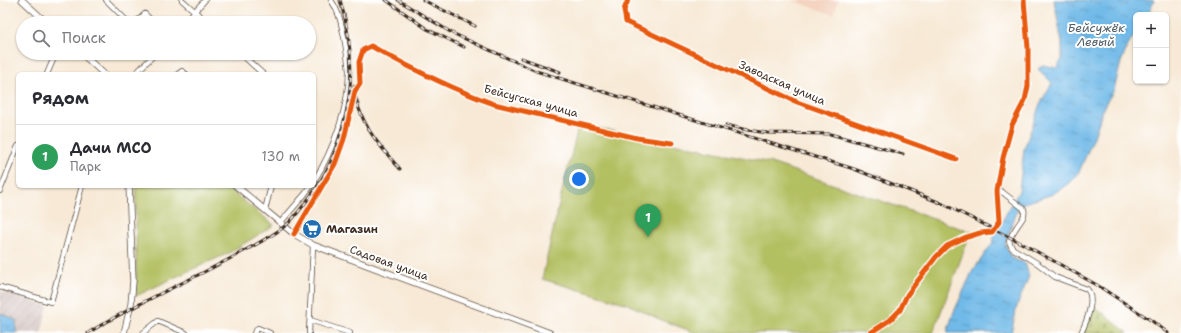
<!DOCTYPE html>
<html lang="ru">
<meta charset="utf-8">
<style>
:root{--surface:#fff;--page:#f7f7f7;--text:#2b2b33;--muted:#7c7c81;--line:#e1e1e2;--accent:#1f6fb2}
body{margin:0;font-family:"Shantell Sans",sans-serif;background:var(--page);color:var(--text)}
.controls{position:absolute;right:12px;top:12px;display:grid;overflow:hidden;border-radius:6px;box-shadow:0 1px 3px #0004}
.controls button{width:36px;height:36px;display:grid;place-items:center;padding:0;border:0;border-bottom:1px solid var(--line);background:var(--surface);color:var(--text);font:20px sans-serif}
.you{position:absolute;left:579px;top:179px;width:14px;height:14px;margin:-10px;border:3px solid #fff;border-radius:50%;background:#1a73e8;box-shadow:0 0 0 6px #1a73e833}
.badge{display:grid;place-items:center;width:26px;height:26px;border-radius:50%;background:var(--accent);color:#fff;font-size:13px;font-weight:700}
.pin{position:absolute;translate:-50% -33px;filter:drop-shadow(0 1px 2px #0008)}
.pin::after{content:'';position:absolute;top:21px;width:14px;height:12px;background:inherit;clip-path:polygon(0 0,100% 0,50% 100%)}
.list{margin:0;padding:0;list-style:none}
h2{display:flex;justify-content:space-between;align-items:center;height:52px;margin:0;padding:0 16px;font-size:17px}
h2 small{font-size:13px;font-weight:400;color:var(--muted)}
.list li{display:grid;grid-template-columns:26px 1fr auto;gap:12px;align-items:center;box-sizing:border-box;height:64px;padding:0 16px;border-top:1px solid var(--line)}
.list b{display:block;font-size:15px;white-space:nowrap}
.list p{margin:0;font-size:13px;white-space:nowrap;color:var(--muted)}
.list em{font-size:13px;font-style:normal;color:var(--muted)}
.icon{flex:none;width:22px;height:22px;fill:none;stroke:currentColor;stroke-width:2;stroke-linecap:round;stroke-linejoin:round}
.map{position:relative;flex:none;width:1181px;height:333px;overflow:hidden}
.search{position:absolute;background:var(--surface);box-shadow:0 1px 3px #0004;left:16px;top:16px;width:300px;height:44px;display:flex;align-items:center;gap:10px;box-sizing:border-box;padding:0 14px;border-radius:22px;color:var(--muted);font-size:15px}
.panel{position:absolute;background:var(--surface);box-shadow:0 1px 3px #0004;left:16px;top:72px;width:300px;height:116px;border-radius:6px}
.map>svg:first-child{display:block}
.built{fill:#f4d3c0}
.industrial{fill:url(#industrial-furrows)}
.cemetery{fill:url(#cemetery-stones);stroke:#777540}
.green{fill:#b3c062;stroke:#777540}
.water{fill:url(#water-ripples);stroke:#567283}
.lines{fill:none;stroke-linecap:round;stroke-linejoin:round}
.minor-casing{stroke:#574739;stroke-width:6}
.tertiary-casing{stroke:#574739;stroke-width:7}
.minor{stroke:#fff;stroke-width:4.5}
.tertiary{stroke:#fff;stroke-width:5.5}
.rail-casing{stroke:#3b2a1e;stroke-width:3}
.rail{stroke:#fff;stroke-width:1.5;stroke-dasharray:4.5;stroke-linecap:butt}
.cycleway-casing{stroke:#fff;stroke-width:8}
.cycleway{stroke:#e8590c;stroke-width:5}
.labels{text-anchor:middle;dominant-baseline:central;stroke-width:4;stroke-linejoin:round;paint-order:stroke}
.street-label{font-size:11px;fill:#3b2a1e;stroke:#fff}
.poi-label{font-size:11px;font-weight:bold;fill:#3b2a1e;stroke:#fff;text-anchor:start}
.water-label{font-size:12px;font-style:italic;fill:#4e5c65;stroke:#fff}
</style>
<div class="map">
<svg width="1181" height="333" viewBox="0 0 1181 333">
<defs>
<pattern id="industrial-furrows" width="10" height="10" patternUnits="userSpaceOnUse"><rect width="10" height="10" fill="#d0c0bc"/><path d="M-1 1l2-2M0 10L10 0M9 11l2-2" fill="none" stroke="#b4a5a1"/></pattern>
<pattern id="cemetery-stones" width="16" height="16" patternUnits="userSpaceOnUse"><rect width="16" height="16" fill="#b3c062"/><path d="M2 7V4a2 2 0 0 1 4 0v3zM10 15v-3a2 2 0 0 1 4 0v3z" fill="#939c50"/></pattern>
<pattern id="water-ripples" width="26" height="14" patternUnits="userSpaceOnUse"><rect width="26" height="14" fill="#70b9e8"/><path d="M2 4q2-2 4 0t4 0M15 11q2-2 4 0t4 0" fill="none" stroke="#5d97bb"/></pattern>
</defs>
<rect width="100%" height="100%" fill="#fff"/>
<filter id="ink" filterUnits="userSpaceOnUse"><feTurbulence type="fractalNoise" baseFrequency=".025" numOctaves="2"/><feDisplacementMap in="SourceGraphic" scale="8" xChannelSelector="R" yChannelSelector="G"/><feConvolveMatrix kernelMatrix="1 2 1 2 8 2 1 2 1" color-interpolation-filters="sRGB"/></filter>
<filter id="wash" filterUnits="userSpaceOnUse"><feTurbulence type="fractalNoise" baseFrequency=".012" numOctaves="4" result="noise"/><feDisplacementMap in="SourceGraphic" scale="16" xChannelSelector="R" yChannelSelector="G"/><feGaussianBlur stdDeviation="0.9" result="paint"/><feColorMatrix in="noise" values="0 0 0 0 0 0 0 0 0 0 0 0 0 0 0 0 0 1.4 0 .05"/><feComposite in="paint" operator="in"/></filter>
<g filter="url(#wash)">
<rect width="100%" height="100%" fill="#f7e9d5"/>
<path class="built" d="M792 0H838L834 15Z"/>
<path class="industrial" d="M0 291 48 306 41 333H0Z"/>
<path class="cemetery" d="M1094 306 1128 333H1083Z"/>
<path class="green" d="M579 124 771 163 971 232 933 333H696L659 319 628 304 542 279 563 187Z
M136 186H225L274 225 229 253 184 273 136 296Z"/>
<path class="water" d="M1054 0H1154L1148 15H1136V34L1130 41 1121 62 1114 90 1104 106 1094 137 1079 172 1069 183 1053 194 1025 203 1017 211 1005 243 1011 258 1025 263 1029 276 1017 306 1011 333H947L953 314 972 272 992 244 994 236 1019 191 1024 149 1040 104 1052 83 1038 69 1043 65 1057 68 1062 59V43Z
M0 313 16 320V333H0Z"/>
</g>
<g filter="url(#ink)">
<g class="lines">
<g class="minor-casing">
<path id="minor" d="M106 0 129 23
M182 0 208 23
M628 0 624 10 626 22 797 102 956 159
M135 23 145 14 154 23
M184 23 205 0
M240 53 263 74
M47 74 56 53
M135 74 156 53
M178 74 182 71 186 74
M314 181C333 151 349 107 349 71 348 60 346 48 344 37 341 23 339 11 331 0
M997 188 1024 209C1026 217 1020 221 1016 228 1013 232 1011 236 1009 241L1012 248 1037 263 1055 277 1087 289C1096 299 1086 323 1081 333
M0 191 18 146
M265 210 271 186
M281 222 305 194 311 186
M294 234 335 164 344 139 355 91 360 84 359 62 363 50 371 46C410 68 452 89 494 104L637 138 672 143
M0 287 51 302 82 186
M310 320 350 333
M143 333 158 321 186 333
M254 333 258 328 270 333
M309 333 313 245
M870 333 890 320 900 310 907 295 916 283 936 257 947 246 964 238 980 233 992 232 999 222 997 191 1003 158 1012 125 1025 100 1028 86V48L1024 0"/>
</g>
<g class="tertiary-casing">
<path id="tertiary" d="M22 0 47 23
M81 53 104 74
M236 186 294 234 313 245 550 333
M124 333 131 304 133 281 129 186"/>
</g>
<use href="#minor" class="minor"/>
<use href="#tertiary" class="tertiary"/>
<g class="rail-casing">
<path id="rail" d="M386 0 427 29 464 47
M398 0 452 33 536 71 854 169 941 203 1023 244 1097 285 1152 321 1168 333
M423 0 475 26
M521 58 560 72
M354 86C358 122 377 143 400 169
M726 125 747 130 768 133 830 134 903 154
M88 333C134 304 185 283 233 257 250 247 269 239 285 226 292 221 297 213 303 206 325 178 334 159 343 125 355 82 353 42 340 0"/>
</g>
<use href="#rail" class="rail"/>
<g class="cycleway-casing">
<path id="cycleway" d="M628 0 624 10 626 22 797 102 956 159
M294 234 335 164 344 139 355 91 360 84 359 62 363 50 371 46C410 68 452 89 494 104L637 138 672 143
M870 333 890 320 900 310 907 295 916 283 936 257 947 246 964 238 980 233 992 232 999 222 997 191 1003 158 1012 125 1025 100 1028 86V48L1024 0"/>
</g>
<use href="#cycleway" class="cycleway"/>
</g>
</g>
<defs>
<g id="supermarket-disc" transform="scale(1)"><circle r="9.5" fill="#1f6fb2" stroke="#fff"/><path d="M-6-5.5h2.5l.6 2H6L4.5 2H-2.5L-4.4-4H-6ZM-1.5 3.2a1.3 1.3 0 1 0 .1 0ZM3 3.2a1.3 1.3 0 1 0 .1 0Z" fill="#fff"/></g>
</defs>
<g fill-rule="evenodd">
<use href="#supermarket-disc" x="312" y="229"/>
</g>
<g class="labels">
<g class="street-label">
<text transform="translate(782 83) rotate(24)">Заводская улица</text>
<text transform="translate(531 101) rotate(15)">Бейсугская улица</text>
<text transform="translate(389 263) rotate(20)">Садовая улица</text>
</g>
<g class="poi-label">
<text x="326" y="229">Магазин</text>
</g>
<g class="water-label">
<text x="1096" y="28">Бейсужёк<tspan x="1096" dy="14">Левый</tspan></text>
</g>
</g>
</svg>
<div class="controls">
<button>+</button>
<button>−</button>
</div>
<div class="you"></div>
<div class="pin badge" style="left:648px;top:237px;background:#2e9e5b">1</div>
<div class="search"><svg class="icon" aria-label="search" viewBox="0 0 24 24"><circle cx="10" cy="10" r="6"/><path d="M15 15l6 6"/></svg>Поиск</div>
<section class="panel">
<h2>Рядом<small></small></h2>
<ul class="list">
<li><span class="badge" style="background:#2e9e5b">1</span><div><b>Дачи МСО</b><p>Парк</p></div><em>130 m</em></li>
</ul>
</section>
</div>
